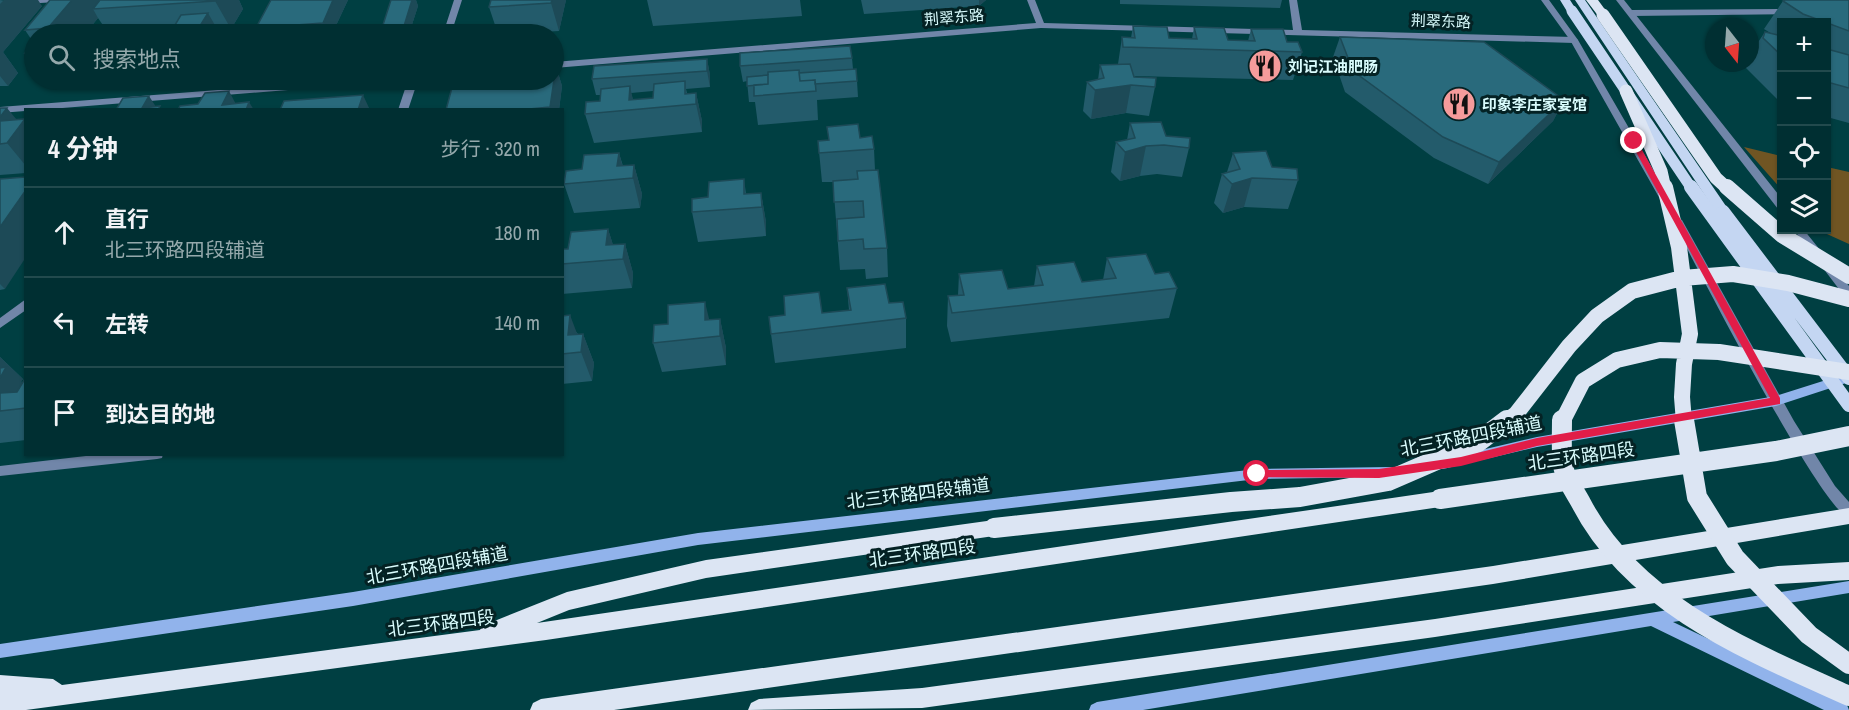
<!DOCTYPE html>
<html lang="zh">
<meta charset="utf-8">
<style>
:root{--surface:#002f32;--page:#0e3b3e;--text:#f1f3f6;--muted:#95a9ac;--line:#224a4d}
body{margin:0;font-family:"Archivo Narrow","Noto Sans SC",sans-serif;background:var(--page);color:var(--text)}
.controls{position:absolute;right:18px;top:18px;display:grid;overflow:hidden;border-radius:0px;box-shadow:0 2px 4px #0004}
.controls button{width:54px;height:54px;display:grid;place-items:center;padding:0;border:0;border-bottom:2px solid var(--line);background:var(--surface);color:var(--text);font:30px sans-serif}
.compass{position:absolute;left:1705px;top:18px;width:54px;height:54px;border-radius:50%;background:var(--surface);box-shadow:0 2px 4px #0004;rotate:163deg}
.stop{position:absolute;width:18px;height:18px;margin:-14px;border:4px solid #e11d48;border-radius:50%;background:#fff}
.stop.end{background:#e11d48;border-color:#fff;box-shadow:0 2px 6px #0008}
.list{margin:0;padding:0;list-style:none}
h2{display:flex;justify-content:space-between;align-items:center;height:78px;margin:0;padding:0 24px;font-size:26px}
h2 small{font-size:20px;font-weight:400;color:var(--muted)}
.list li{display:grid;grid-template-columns:39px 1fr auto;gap:18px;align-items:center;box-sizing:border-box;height:90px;padding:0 24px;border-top:2px solid var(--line)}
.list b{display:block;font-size:22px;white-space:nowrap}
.list p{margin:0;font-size:20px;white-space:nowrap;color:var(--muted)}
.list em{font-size:20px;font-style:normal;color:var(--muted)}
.icon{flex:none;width:33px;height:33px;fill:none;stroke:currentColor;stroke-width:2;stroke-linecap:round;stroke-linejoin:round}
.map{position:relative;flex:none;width:1849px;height:710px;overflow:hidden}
.search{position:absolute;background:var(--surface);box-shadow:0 2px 4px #0004;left:24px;top:24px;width:540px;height:66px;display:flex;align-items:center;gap:15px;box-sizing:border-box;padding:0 21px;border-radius:33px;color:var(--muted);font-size:22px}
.panel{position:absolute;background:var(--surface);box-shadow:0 2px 4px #0004;left:24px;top:108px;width:540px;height:348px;border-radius:0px}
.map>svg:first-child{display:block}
.green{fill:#705523}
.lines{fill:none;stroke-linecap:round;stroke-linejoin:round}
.minor{fill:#7186a9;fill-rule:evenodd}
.tertiary{fill:#7186a9;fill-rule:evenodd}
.secondary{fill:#91b3eb;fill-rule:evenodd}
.primary{fill:#c4d6f2;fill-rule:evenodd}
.trunk{fill:#dce5f3;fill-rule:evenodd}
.primary-bridge-far1{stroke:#c4d6f2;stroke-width:11}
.primary-bridge{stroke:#c4d6f2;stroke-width:14}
.trunk-bridge-far2{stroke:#dce5f3;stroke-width:13}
.trunk-bridge-far1{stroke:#dce5f3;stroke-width:16}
.trunk-bridge{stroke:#dce5f3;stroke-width:20}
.wall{fill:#235b6b;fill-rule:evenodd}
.shaded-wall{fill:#1d4a57}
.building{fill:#296a7c;stroke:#1d4a57;stroke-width:1.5}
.route{fill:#e11d48}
.labels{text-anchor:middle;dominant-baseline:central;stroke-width:6;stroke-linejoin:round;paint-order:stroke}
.far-street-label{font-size:15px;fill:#d9fcfd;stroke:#042224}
.far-poi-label{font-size:15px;font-weight:bold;fill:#d9fcfd;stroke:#042224;text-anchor:start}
.street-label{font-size:18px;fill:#d9fcfd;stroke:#042224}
</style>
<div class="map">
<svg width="1849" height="710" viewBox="0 0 1849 710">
<rect width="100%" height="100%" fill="#003f42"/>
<path class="green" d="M1744 147 1781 156V189Z
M1827 167 1849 172V244L1818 230H1826Z"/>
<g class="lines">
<path class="minor" d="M21 0H61L57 2 23 4 19 2Z
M454 0H462L451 34H443Z
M1027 0H1035L1044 23 1293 30 1289 0H1297L1302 30 1574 37 1578 40 1574 43 1041 28 554 68V62L1036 23Z
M1792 9 1796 12 1795 14 1631 16 1627 13 1631 10Z
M347 80H380L375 83 0 113V107Z
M408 80H418L408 110H398Z
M26 299V310L0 328V318Z
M103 454H163L162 458 157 459 0 476V466Z"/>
<path class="tertiary" d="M1541 0H1549L1578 40 1670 199 1669 201 1665 202 1660 199 1570 40Z
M1616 0H1624L1782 199V210L1778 209Z
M1677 217 1682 220 1794 421 1835 486 1849 502V518C1819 507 1695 263 1672 220Z
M1794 230H1804L1849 286V298L1845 297Z"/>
<path class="secondary" d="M1842 375 1846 377 1848 380 1846 383 1776 406 1537 447 1443 469 1438 468 1436 464 1438 460 1443 459 1537 437 1776 396Z
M1390 467 1395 468 1397 472 1395 476 1390 477 1257 479 698 545 353 606 0 658V644L353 592 698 533 1257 469Z
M1849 581V593L1673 622 1847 705 1849 710H1824L1651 626 1143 710H1089L1091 705 1097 702Z"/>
<path class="primary" d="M1560 0H1570L1577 11 1576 13H1568Z
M1575 0H1585L1728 209 1730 212 1728 215H1718Z"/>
<path class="trunk" d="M1586 0H1598L1609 15 1607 17H1599Z
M1440 491 1447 493 1449 499 1447 505 1440 507 546 640 26 710H0V675L53 679 62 685 480 630 482 626 567 592 706 560 994 520 1001 522 1004 528 1001 534 994 536 706 578 569 610 537 623Z
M1849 508V524L1493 584 614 710H530L533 703 541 699 1493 566Z
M1849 562V580L1778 584 1435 637 922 708 748 710 751 703 759 699 922 688 1435 619 1778 566Z"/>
<path class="primary-bridge-far1" d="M1572 11 1692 189"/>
<path class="primary-bridge" d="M1691 187 1849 405
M1723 212 1849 378"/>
<path class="trunk-bridge-far2" d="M1603 15 1716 178 1728 189
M1626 91 1661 171 1665 189"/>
<path class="trunk-bridge-far1" d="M1665 187 1679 247 1690 334 1684 364 1682 397 1684 422
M1727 187 1782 235 1849 276
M1505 422 1516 414 1569 346 1597 316 1632 291 1682 278 1733 274 1788 283 1849 299
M1562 422 1583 381 1617 360 1660 350 1719 352 1849 372"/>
<path class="trunk-bridge" d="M1562 420C1562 435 1561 451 1563 466 1565 478 1575 492 1581 503 1634 605 1749 651 1849 696
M1684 420 1697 497 1735 558 1809 635 1849 664
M1440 499 1776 451 1849 436
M994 528 1231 502 1300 497 1388 481 1478 442 1507 420"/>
</g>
<path class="wall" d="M0 0 42 6 3 52 18 73 8 86H0Z
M50 0H239L243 9 231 29 109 34 98 18 85 34H34V66L25 53 33 42 25 30Z
M271 0H348L332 34H259L256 28Z
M391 0H416L418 6 409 34H385L382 28Z
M491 0H566L559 31 507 34H498L489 7Z
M647 0H800L802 16 653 26Z
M861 0H986L979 6 864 14Z
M1120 0H1282L1280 8 1120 4Z
M1849 0V123L1827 117V22H1782V104L1744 66 1745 63H1750V54L1765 32 1772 34 1764 29 1783 1Z
M1133 26 1169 38 1192 39 1194 27 1228 40 1248 41 1251 29 1287 42 1302 52 1293 80 1134 76 1155 87 1149 116 1126 113 1091 119 1083 111 1087 82 1098 80 1100 65 1118 64 1122 37 1131 38Z
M1340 37 1564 100 1553 121 1488 184 1434 158 1345 92 1333 57Z
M852 58 853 69 857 81 858 97 817 100 818 120 758 125 755 102H749L747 81 743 82 740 66Z
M707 59 710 75V87L686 89 687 93H696L702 121V132L594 143 585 114 600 101V95H596L592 79ZM653 91V98L633 100 631 93Z
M556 66 562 86 559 110H446Z
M44 80H69L45 81Z
M0 108 16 119H26V173L0 175Z
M1130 123 1189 148 1182 177 1157 174 1140 176 1120 181 1111 172 1116 142 1127 140Z
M827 127 860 138 874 149 875 170 887 248 888 277 866 279 865 269 840 270 833 182H822L818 141 829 140Z
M619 153 623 166 634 165 642 194 640 208 574 213 564 184 582 169Z
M1233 153 1272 167 1298 180 1288 209 1244 207 1223 213 1214 203 1222 174 1227 172Z
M0 179 5 289 0 290Z
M744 179 746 194 761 193 766 222V236L698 242 692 212 708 197Z
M608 229 613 245 625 244 633 273 632 288 562 294V249H568Z
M1107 258 1155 274 1177 288 1169 318 951 342 947 326 948 296 958 295 959 274 1008 289 1034 286 1037 266 1082 282 1103 280Z
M847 288 889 303 906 318V348L775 363 771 334 822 313 849 310Z
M562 316 578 334H583L594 363 592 381 562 384Z
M720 319 726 348V365L662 372 653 343 710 320Z
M0 357 23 379 21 382 22 383 26 377V440L0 443Z"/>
<path class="shaded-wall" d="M4 0H38L42 6 3 52 18 73 8 86 0 76V4Z
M72 0H110L93 9 98 18 85 34H53L48 28Z
M216 0H239L243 9 231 29 215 1Z
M333 0H348L332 34H328L323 23Z
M412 0H416L418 6 409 34H408L404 26Z
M552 0H566L559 31 551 3Z
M979 0H986L979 6Z
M208 13 220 34H195Z
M707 59 710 75V87L707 71Z
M556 66 562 86 559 110H550V107Z
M1131 85 1126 113 1091 119 1095 90Z
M630 86 635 109 629 100Z
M229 91 239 110 222 105Z
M696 93 702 121V132L696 104Z
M363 95 370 110H358Z
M149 96 158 110 142 108Z
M1564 100 1553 121 1488 184 1499 162Z
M249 102 254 110H246Z
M7 108 21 125 26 119V166L7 143 0 125V117Z
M1146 146 1140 176 1120 181 1125 152Z
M619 153 626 179 617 166Z
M634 165 642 194 640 208 633 178Z
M1252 178 1244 207 1223 213 1232 184Z
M26 190V257L5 289 0 284V227Z
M761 193 766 222V236L762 207Z
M608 229 617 258 606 245Z
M625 244 633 273 632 288 623 259Z
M705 302 712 331 705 320Z
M570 315 581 344 568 335Z
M720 319 726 348V365L720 336Z
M583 334 594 363 592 381 581 352Z
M0 357 23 379 21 382 26 387 0 404Z"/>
<path class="building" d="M50 0H72L48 28 25 30Z
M100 0H216L215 1 93 9Z
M271 0H333L323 23 256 28Z
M391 0H412L404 26 382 28Z
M491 0H552L551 3 489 7Z
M1785 0H1849V31L1803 14 1783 1Z
M208 13 195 34H113L172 30 181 15Z
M1133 26 1167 27 1169 38 1197 39 1194 27 1224 28 1228 40 1255 41 1251 29H1283L1287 42H1298L1302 52 1123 47 1122 37 1135 38Z
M1765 32 1782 36V56L1763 38Z
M1340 37 1484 42 1564 100 1499 162 1443 137 1353 71Z
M34 41V52L25 53Z
M850 46 852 58 740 66V53Z
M1827 49 1849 55V88L1827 82Z
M707 59V71L592 79 594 66Z
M1130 64 1134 77 1156 78 1155 87 1131 85 1095 90 1087 82 1104 78 1100 65Z
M554 66H556L550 107 519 110H446L454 80H554Z
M856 69 857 81 815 84V80L800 81 799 73Z
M799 70 800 81 815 80 816 91 754 96V85L768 84V72Z
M768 75V84L747 86V77Z
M685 81V94L696 93V104L585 114 586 102 600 101 601 89 630 86 629 100 653 98 654 84Z
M229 91 222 105 249 102 246 110H178L180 106 198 104 205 93Z
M363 95 358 110H280L284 101Z
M149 96 142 108 160 106 158 110H116L123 98Z
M0 108H7L0 117Z
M25 119 7 143 0 144V121Z
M1161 122 1166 136 1190 138 1189 148 1164 145 1146 146 1125 152 1116 142 1135 138 1130 123Z
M858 124 860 138 872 136 874 149 819 153 818 141 829 140 827 127Z
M1266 151 1272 167 1297 169 1298 180 1252 178 1232 184 1222 174 1240 169 1233 153Z
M619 153 617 166 634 165 633 178 564 184 566 171 582 169 584 155Z
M878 170 887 248 864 249 863 239 838 241 837 219 864 217 863 201 834 202 833 181 858 179 857 171Z
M26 177V190L0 227V179Z
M744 179V194L761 193 762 207 692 212V199L708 197 709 182Z
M608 229 606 245 625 244 623 259 562 264V249H568L571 232Z
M1146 254 1155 274 1169 272 1177 288 952 313 948 296 964 295 959 274 1002 270 1008 289 1043 285 1037 266 1074 262 1082 282 1116 278 1107 258Z
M885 284 889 303 903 302 906 318 771 334 769 317 785 315 784 296 819 292 822 313 851 310 847 288Z
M705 302V320L720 319V336L653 343 654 325 668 324V305Z
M570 315 568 335 583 334 581 352 562 354V316Z
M6 367 0 378V368Z
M26 377V408L0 411V393L17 392Z"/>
<path class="route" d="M1634 139 1637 141 1780 398V404L1537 446 1461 466 1379 478 1254 477 1252 474 1257 470 1379 469 1461 457 1537 438 1770 398 1630 141Z"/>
<defs>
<g id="restaurant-disc" transform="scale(1.725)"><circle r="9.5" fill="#f59b9b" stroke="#042224"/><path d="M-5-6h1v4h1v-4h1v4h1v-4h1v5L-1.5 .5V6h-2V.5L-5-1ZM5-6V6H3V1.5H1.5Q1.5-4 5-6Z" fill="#111"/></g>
</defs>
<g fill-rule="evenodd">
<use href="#restaurant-disc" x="1265" y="66"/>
<use href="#restaurant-disc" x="1459" y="104"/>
</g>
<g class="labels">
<g class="far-street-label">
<text transform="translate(954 17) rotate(-5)">荆翠东路</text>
<text transform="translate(1441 21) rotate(2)">荆翠东路</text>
</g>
<g class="far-poi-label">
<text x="1288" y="66">刘记江油肥肠</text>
<text x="1482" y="104">印象李庄家宴馆</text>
</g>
<g class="street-label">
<text transform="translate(1471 436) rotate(-11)">北三环路四段辅道</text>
<text transform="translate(1581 456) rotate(-8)">北三环路四段</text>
<text transform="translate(918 493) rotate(-7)">北三环路四段辅道</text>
<text transform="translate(922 553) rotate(-8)">北三环路四段</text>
<text transform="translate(437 565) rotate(-10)">北三环路四段辅道</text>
<text transform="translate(441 623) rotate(-7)">北三环路四段</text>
</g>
</g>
</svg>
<div class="controls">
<button>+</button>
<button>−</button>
<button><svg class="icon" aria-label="locate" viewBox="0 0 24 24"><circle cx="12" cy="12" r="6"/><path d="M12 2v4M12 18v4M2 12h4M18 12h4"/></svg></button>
<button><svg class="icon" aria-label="layers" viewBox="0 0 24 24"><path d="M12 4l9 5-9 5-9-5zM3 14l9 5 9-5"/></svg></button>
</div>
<svg class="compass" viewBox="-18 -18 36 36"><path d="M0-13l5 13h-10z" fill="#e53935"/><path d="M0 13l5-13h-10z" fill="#95a9ac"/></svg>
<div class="stop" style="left:1257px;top:474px"></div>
<div class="stop end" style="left:1634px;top:141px"></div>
<div class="search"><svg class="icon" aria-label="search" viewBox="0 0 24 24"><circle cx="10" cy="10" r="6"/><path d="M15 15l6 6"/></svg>搜索地点</div>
<section class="panel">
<h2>4 分钟<small>步行 · 320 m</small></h2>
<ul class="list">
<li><svg class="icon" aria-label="ahead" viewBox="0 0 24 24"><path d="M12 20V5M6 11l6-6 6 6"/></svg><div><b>直行</b><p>北三环路四段辅道</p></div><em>180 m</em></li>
<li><svg class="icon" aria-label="left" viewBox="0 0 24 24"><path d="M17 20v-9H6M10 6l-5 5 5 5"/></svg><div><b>左转</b></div><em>140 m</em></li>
<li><svg class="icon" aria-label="arrive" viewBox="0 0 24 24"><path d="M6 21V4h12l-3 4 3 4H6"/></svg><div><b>到达目的地</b></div></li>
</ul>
</section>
</div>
